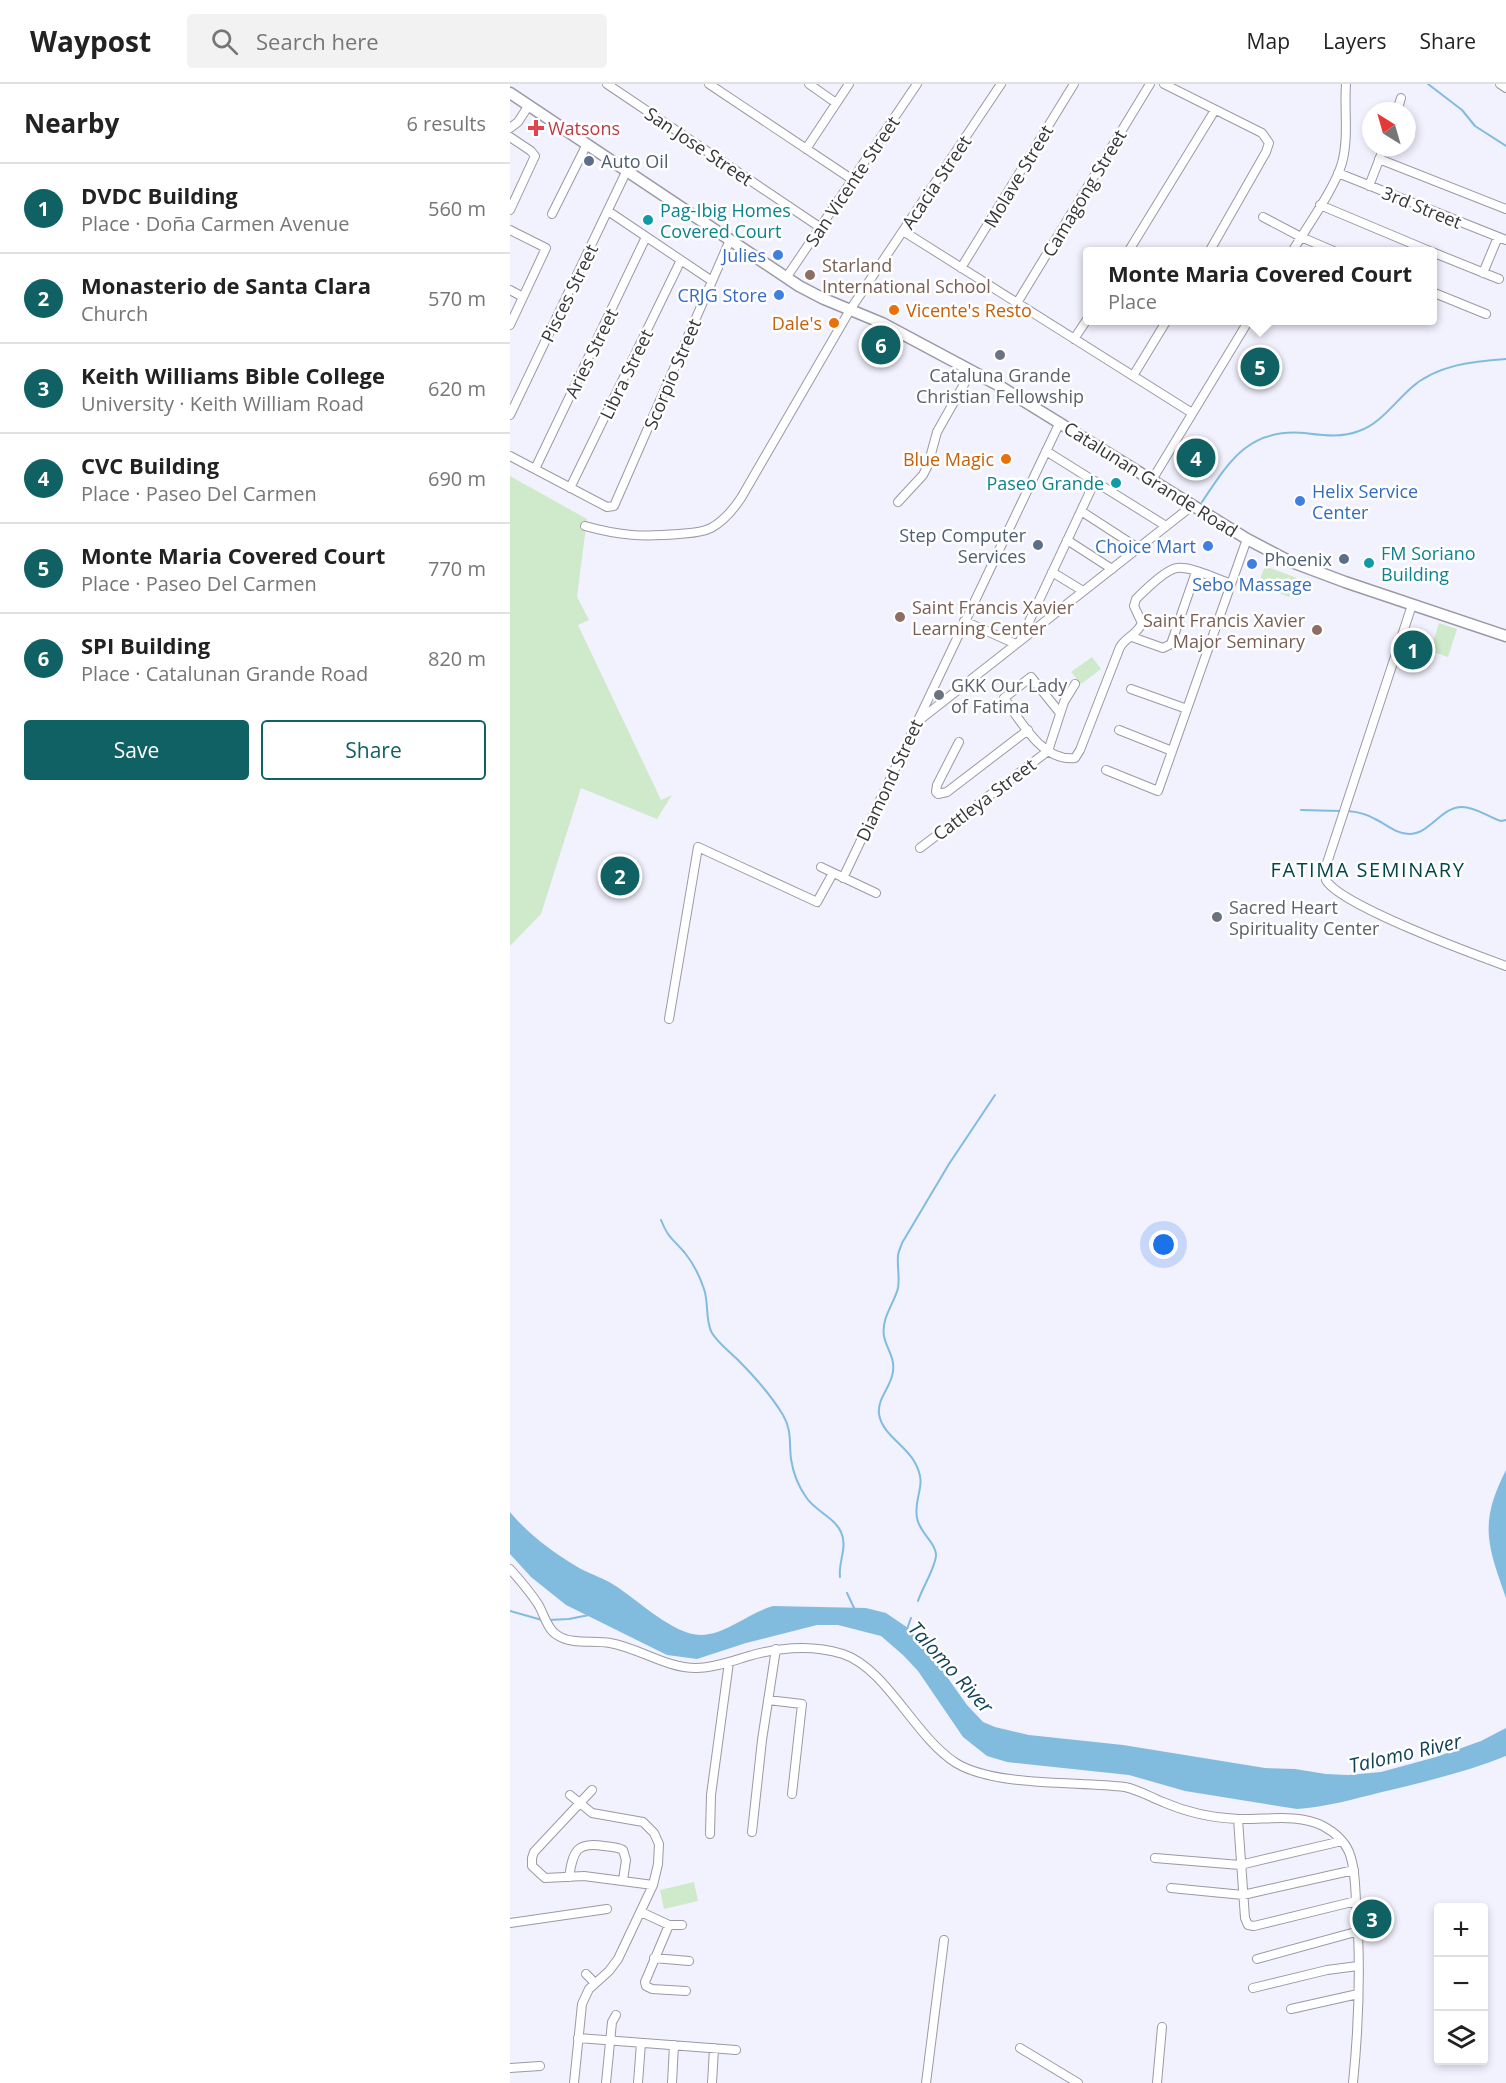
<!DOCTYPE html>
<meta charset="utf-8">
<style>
:root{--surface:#fff;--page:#f2f2f2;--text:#222;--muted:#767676;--line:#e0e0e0;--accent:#106164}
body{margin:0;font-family:"Open Sans",sans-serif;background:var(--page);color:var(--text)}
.controls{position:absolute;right:18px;bottom:18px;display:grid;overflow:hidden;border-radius:6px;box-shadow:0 3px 9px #0003}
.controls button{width:54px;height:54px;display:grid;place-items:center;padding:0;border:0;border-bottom:2px solid var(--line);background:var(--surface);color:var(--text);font:30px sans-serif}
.compass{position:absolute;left:852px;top:18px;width:54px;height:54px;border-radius:50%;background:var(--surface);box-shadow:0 3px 9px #0003;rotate:323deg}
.you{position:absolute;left:654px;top:1161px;width:21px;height:21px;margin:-15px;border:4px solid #fff;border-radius:50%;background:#1a73e8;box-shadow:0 0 0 9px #1a73e833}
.badge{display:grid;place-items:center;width:39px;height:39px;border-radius:50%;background:var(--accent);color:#fff;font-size:20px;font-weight:700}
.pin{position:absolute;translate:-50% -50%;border:3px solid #fff;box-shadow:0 2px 6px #0006}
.popup{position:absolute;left:573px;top:163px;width:354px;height:78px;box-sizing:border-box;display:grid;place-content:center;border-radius:6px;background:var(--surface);filter:drop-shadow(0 2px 4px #0005);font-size:20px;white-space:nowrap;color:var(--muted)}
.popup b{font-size:22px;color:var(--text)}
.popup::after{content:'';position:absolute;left:50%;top:100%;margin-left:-12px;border:12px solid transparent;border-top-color:var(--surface)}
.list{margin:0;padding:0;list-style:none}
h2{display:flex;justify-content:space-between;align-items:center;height:78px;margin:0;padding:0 24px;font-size:26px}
h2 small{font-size:20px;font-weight:400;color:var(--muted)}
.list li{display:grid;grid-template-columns:39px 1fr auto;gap:18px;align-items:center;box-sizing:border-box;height:90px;padding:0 24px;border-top:2px solid var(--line)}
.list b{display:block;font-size:22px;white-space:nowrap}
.list p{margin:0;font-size:20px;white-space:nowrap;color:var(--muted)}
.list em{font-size:20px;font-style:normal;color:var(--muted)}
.actions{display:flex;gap:12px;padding:18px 24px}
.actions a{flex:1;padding:14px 0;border:2px solid var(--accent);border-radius:6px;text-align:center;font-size:21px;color:var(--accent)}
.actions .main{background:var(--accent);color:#fff}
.icon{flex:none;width:33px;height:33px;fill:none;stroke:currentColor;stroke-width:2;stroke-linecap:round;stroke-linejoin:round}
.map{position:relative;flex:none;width:996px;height:1999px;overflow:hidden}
header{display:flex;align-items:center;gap:36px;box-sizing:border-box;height:84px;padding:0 30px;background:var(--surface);border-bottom:2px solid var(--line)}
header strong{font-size:28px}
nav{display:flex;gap:33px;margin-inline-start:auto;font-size:21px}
.search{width:420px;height:54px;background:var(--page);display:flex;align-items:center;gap:15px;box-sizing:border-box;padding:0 21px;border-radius:6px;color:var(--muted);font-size:22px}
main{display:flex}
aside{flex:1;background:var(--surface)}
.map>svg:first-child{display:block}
.green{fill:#ceeaca}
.water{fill:#81bcdf}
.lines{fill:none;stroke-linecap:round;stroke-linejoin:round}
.stream{stroke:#81bcdf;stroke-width:2}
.minor-casing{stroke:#9a99a5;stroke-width:10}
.major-casing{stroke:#9a99a5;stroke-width:13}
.minor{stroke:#fff;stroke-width:8}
.major{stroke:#fff;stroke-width:10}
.health-dot{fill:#e0444e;stroke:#fff;stroke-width:2}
.service-dot{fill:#5c6f8a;stroke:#fff;stroke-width:2}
.culture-dot{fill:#0f9aa8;stroke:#fff;stroke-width:2}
.shop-dot{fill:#3f7fe0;stroke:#fff;stroke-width:2}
.education-dot{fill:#8d6e63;stroke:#fff;stroke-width:2}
.food-dot{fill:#e8710a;stroke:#fff;stroke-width:2}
.worship-dot{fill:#6b7280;stroke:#fff;stroke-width:2}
.labels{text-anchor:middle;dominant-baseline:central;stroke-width:5;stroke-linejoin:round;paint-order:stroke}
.health-label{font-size:18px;fill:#be3a42;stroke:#fff;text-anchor:start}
.street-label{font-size:18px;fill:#36363b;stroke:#fff}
.service-label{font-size:18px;fill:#4e5e75;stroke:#fff;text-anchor:end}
.culture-label{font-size:18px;fill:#0d838f;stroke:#fff;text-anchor:start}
.shop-label{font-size:18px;fill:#366cbe;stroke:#fff;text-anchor:end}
.education-label{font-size:18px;fill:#785e54;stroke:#fff;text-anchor:start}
.food-label{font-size:18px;fill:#c56008;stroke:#fff;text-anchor:end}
.worship-label{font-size:18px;fill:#5b616d;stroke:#fff;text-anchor:start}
.neighbourhood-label{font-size:20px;letter-spacing:1.5px;fill:#024648;stroke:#fff}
.water-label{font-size:20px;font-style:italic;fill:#13435b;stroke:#fff}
</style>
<header>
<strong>Waypost</strong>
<div class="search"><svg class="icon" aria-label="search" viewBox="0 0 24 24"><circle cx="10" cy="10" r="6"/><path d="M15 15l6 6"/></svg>Search here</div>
<nav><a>Map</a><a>Layers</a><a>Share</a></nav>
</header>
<main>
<aside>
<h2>Nearby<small>6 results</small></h2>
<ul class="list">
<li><span class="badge">1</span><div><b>DVDC Building</b><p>Place · Doña Carmen Avenue</p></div><em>560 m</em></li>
<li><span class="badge">2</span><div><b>Monasterio de Santa Clara</b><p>Church</p></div><em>570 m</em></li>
<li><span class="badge">3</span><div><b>Keith Williams Bible College</b><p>University · Keith William Road</p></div><em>620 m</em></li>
<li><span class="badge">4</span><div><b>CVC Building</b><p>Place · Paseo Del Carmen</p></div><em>690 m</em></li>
<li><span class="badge">5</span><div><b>Monte Maria Covered Court</b><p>Place · Paseo Del Carmen</p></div><em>770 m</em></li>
<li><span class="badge">6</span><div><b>SPI Building</b><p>Place · Catalunan Grande Road</p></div><em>820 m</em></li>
</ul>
<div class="actions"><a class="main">Save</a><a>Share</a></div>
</aside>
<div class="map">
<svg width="996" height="1999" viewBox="0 0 996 1999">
<rect width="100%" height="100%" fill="#f2f1fe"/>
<path class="green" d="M0 392 77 435 67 513 79 536 68 541 151 716 162 711 147 735 71 704 31 830 0 862Z
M755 482 787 494 779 513 748 500Z
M929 539 947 545 938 573 920 567Z
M582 573 591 585 571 600 561 588Z
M184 1798 188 1817 154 1825 150 1806Z"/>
<path class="water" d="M996 1386V1514C977 1460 969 1439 996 1386Z
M0 1428C19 1451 45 1470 71 1485 82 1491 94 1494 104 1501 127 1515 163 1551 191 1551 217 1550 238 1529 263 1522L356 1524 376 1529 398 1544 425 1576 457 1621 473 1638 485 1643 519 1651 613 1661 755 1684 785 1685 816 1690 838 1691 871 1688 926 1673 971 1657 996 1644V1672C956 1688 914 1698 872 1708 844 1715 816 1723 787 1725L675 1707 619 1691 497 1678 477 1672 453 1653 408 1587 393 1571 371 1552 328 1541H307L236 1559 187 1575 157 1571 56 1521 21 1493 0 1470Z"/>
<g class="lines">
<path class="stream" d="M918 0 952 26 965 42 996 62
M692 418C720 376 739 344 795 349 812 351 832 354 849 347 871 339 884 319 901 304 926 281 964 277 996 275
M791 726 830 727
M838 727C848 728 857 730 865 735 876 740 886 750 899 750 920 750 931 723 952 723 966 723 978 733 991 737L996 736
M151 1136C158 1154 163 1155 175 1169 183 1179 190 1193 194 1205 199 1219 195 1237 202 1249 208 1259 219 1267 227 1275 244 1292 261 1311 273 1331 282 1346 279 1359 281 1375 283 1388 289 1403 296 1413 305 1427 324 1433 331 1448 338 1463 328 1478 330 1493
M337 1509 345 1526
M408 1517C412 1504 427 1481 426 1470 425 1457 410 1450 407 1434 403 1411 419 1402 404 1377 394 1360 372 1350 369 1330 367 1314 382 1302 383 1287 385 1273 376 1264 374 1252 371 1234 384 1220 388 1204 390 1193 387 1183 388 1172 388 1168 391 1163 392 1159L439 1080 485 1011
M0 1527 32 1536
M38 1536 59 1535 79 1531
M397 1545 401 1534"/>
<g class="minor-casing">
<path id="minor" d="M97 0 311 144
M199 0 343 96
M299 0 326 19
M654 0 752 49 759 59 756 68 699 168
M990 0 996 4
M887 27 891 14
M0 44 8 38 19 21
M897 47 901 48
M0 53 21 67 25 72 0 126
M296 65 339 0
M869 75 996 125
M828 89 996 156
M859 102 874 63
M810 121 922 168
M98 127 202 197
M42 130 77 60
M753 133 791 153 826 168
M0 146 36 164 0 241
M393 147 682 329
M618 168 705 26
M782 168C796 144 825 104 832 79 839 53 834 26 836 0
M922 168 989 195
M451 184 564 0
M973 189 988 153
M276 194 407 0
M0 206 13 213
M922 208 976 230
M507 219 640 0
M564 255 578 234
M623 292 657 236
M0 331 117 86
M536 367 656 442
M0 372 97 423 104 422 220 156
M25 385 136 153
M642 396 739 236
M60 404 171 176
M388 418 413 391 418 381 427 348 462 286
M571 427 628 464
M75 442C111 452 132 453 169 450 180 449 191 449 201 444 214 437 223 426 231 414L340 226 491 0
M557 456 602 485
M542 488 573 507
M902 521 816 782V796C830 821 963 870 996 882
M454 537 506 560
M622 553 653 564 661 560 686 488
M510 557 585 397
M621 605 677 625
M550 629 521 593 494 614C510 636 532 678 565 674L570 666 610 563C616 553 627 551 632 539L624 522 626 515C634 507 656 485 667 484 681 482 707 495 721 500
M407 638 683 421
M609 646 662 667
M449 658 427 701 426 708 428 710 437 708 518 646
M596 686 648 707 737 455
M410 764 538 667 554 618 565 600
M311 783 366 809
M333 794 550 338
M159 935 188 763 307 818 323 789
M0 1485C10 1496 20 1508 28 1520 34 1530 37 1545 47 1551 61 1561 84 1556 100 1559 129 1564 156 1584 186 1584 204 1584 222 1577 239 1572 270 1563 301 1560 333 1570 377 1585 404 1652 446 1679 485 1703 568 1697 615 1703 629 1706 640 1713 653 1718 676 1728 703 1734 728 1735 755 1736 788 1729 813 1742 824 1748 834 1756 839 1768 845 1783 845 1801 846 1817 851 1877 849 1939 843 1999
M258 1616 292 1620 282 1710
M82 1706 24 1768 22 1774V1782L35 1794 74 1792 143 1801
M60 1711 82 1729 133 1738 144 1749 149 1760 148 1780 143 1801 108 1875 99 1887 79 1905 72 1920 64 1999
M728 1735 735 1834 738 1841 744 1842 846 1817
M242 1748 252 1656 266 1565
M200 1750 201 1711 219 1578
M645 1774 730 1781 832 1757
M59 1793C63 1768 66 1757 94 1762 101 1763 107 1763 113 1766L116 1776 113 1796
M661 1804 733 1811 844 1786
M131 1828 159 1841H172
M0 1839 97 1825
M159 1841 135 1898 136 1902 142 1905 176 1907
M144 1874 179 1877
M747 1875 849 1847
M76 1890 85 1899
M743 1904 817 1886 848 1882
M781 1925 848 1910
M68 1954 226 1966
M510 1964 568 1999
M0 1984 30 1982
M96 1999 102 1938 106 1931
M128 1999 131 1959
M162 1999 164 1961
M202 1999 204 1964
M416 1999 434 1856
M647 1999 652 1943"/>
</g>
<g class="major-casing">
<path id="major" d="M0 9 289 202 314 215 372 239 488 301 737 455 779 477 835 498 996 552"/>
</g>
<use href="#minor" class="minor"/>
<use href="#major" class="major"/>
</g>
<path class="health-dot" d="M23 35h6v6h6v6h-6v6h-6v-6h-6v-6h6z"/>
<g class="service-dot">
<circle cx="79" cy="77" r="6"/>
<circle cx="528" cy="461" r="6"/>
<circle cx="834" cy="475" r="6"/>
</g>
<g class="culture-dot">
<circle cx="138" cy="136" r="6"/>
<circle cx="606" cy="399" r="6"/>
<circle cx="859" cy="479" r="6"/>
</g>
<g class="shop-dot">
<circle cx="268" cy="171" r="6"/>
<circle cx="269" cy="211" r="6"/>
<circle cx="790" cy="417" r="6"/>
<circle cx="698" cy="462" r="6"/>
<circle cx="742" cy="480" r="6"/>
</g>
<g class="education-dot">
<circle cx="300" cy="191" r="6"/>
<circle cx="390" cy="533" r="6"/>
<circle cx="807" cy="546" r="6"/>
</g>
<g class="food-dot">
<circle cx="384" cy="226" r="6"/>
<circle cx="324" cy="239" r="6"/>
<circle cx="496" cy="375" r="6"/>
</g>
<g class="worship-dot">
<circle cx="490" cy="271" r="6"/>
<circle cx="429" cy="611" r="6"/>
<circle cx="707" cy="833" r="6"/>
</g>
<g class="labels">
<g class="health-label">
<text x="38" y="44">Watsons</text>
</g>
<g class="street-label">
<text transform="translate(189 62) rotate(34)">San Jose Street</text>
<text transform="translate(508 92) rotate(-59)">Molave Street</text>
<text transform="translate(342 97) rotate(-56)">San Vicente Street</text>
<text transform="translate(426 98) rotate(-56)">Acacia Street</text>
<text transform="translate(574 109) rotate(-59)">Camagong Street</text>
<text transform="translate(912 123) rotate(22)">3rd Street</text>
<text transform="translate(59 209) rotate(-64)">Pisces Street</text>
<text transform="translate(81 269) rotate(-64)">Aries Street</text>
<text transform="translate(116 290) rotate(-64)">Libra Street</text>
<text transform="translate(162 290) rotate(-67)">Scorpio Street</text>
<text transform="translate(641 395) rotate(32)">Catalunan Grande Road</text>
<text transform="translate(379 696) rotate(-65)">Diamond Street</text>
<text transform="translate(474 715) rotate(-37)">Cattleya Street</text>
</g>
<g class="service-label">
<text x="91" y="77" text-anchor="start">Auto Oil</text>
<text x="516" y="451">Step Computer<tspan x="516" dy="21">Services</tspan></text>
<text x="822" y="475">Phoenix</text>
</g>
<g class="culture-label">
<text x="150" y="126">Pag-Ibig Homes<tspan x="150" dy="21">Covered Court</tspan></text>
<text x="594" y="399" text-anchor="end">Paseo Grande</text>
<text x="871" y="469">FM Soriano<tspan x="871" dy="21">Building</tspan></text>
</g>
<g class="shop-label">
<text x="256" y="171">Julies</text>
<text x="257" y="211">CRJG Store</text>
<text x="802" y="407" text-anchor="start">Helix Service<tspan x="802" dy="21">Center</tspan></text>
<text x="686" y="462">Choice Mart</text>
<text x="742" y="500" text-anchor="middle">Sebo Massage</text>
</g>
<g class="education-label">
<text x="312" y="181">Starland<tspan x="312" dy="21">International School</tspan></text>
<text x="402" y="523">Saint Francis Xavier<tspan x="402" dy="21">Learning Center</tspan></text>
<text x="795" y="536" text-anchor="end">Saint Francis Xavier<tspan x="795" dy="21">Major Seminary</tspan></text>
</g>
<g class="food-label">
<text x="396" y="226" text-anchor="start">Vicente's Resto</text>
<text x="312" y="239">Dale's</text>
<text x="484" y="375">Blue Magic</text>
</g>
<g class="worship-label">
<text x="490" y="291" text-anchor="middle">Cataluna Grande<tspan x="490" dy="21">Christian Fellowship</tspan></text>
<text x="441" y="601">GKK Our Lady<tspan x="441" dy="21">of Fatima</tspan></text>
<text x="719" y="823">Sacred Heart<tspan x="719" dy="21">Spirituality Center</tspan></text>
</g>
<g class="neighbourhood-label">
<text x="858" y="785">FATIMA SEMINARY</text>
</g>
<g class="water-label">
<text transform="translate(441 1583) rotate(48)">Talomo River</text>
<text transform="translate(895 1669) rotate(-13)">Talomo River</text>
</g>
</g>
</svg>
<div class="controls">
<button>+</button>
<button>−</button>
<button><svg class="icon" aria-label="layers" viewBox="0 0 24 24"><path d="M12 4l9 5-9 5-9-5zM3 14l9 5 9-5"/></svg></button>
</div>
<svg class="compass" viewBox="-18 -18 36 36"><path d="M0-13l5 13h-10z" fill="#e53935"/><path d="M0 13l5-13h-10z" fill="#767676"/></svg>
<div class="you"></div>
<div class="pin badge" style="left:903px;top:566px">1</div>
<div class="pin badge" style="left:110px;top:792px">2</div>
<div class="pin badge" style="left:862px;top:1835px">3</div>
<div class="pin badge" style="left:686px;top:374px">4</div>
<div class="pin badge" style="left:750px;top:283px">5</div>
<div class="popup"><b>Monte Maria Covered Court</b>Place</div>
<div class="pin badge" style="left:371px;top:261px">6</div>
</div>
</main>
